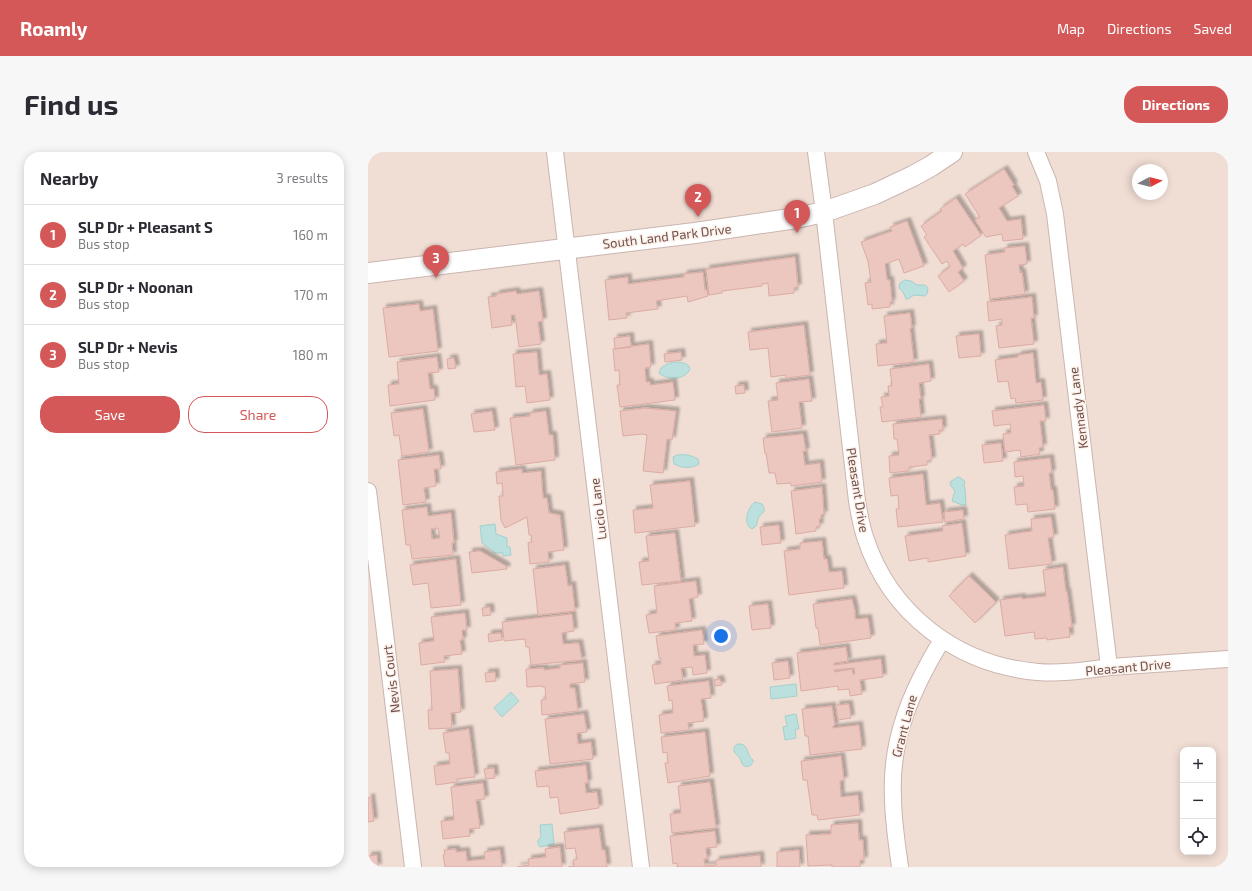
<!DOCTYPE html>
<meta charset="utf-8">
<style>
:root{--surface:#fff;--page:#f7f7f7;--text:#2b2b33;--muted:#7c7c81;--line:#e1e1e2;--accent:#d55858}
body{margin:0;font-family:"Exo 2",sans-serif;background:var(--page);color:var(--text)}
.controls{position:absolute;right:12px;bottom:12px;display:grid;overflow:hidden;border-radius:8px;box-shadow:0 2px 10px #0003}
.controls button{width:36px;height:36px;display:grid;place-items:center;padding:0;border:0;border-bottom:1px solid var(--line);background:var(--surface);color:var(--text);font:20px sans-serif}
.compass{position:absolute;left:764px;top:12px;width:36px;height:36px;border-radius:50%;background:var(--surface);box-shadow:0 2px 10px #0003;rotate:83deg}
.you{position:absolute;left:353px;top:484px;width:14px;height:14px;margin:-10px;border:3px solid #fff;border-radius:50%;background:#1a73e8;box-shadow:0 0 0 6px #1a73e833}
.badge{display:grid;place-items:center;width:26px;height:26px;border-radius:50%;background:var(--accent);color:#fff;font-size:13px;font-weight:700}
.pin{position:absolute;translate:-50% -33px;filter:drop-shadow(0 1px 2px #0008)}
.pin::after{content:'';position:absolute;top:21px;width:14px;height:12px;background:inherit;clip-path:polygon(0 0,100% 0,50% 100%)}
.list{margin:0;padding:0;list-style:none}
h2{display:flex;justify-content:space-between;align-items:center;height:52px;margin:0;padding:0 16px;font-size:17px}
h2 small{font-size:13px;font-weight:400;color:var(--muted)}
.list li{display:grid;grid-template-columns:26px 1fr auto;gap:12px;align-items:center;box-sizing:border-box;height:60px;padding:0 16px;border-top:1px solid var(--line)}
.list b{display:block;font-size:15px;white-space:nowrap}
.list p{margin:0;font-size:13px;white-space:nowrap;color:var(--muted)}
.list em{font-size:13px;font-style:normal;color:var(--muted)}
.actions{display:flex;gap:8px;padding:12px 16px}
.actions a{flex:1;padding:9px 0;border:1px solid var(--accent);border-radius:16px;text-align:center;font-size:14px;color:var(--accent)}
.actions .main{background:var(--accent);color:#fff}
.icon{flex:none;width:22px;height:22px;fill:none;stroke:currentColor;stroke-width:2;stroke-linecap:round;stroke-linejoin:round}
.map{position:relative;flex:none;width:860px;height:715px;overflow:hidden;border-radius:16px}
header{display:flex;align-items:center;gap:24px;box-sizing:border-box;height:56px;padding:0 20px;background:var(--accent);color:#fff}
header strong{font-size:19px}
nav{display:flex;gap:22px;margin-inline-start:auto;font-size:14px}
.intro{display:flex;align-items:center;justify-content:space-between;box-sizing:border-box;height:96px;padding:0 24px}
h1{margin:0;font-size:28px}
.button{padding:10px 18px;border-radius:16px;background:var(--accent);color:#fff;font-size:14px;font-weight:700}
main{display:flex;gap:24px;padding:0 24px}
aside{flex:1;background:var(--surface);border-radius:16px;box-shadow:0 2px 10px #0003}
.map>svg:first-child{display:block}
.residential{fill:#f0ddd4;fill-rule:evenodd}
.water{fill:#bce0dd;stroke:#a3d1cd}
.building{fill:#ebc7c0;stroke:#dcaba2;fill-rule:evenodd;filter:url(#shadow)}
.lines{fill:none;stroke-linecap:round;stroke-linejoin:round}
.minor-casing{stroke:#cbb5af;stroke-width:18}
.tertiary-casing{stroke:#cbb5af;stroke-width:22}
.minor{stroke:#fff;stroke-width:16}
.tertiary{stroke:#fff;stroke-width:20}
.labels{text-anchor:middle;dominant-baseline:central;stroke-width:3;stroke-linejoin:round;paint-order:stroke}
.street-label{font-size:13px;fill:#6f514d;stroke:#fdf1ea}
</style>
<header>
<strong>Roamly</strong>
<nav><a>Map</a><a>Directions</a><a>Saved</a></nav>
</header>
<div class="intro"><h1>Find us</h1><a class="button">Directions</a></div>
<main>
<aside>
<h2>Nearby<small>3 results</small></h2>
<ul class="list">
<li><span class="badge">1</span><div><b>SLP Dr + Pleasant S</b><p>Bus stop</p></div><em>160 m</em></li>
<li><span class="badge">2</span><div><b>SLP Dr + Noonan</b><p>Bus stop</p></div><em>170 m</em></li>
<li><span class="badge">3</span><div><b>SLP Dr + Nevis</b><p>Bus stop</p></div><em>180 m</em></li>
</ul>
<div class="actions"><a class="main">Save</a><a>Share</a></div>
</aside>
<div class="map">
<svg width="860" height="715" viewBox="0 0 860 715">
<defs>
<filter id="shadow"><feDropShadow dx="3.5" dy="-3.5" stdDeviation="1" flood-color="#0004"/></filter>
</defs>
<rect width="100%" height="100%" fill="#f9ede5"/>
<path class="residential" d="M0 0H860V715H0ZM770 18H794V42H770ZM815 598H845V700H815Z"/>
<path class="water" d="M537 128 543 129 549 133H557L560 136 559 142 557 144 546 143 540 147H538L535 140 531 136 532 131Z
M310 210C315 211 321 211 322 217 317 228 300 229 291 221L293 216C298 212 303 210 310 210Z
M309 303C317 302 323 303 330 307L331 312C324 317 313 316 306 312L305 305Z
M590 325H592L594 328H596L597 331 596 333 597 337 598 353H594L584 349 587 339 583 334 582 330Z
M387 350 394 352C400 362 392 360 390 367 389 370 389 372 388 374L384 377C374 372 380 355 387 350Z
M127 372 128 382 139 386V395H142L143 403 135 404V401H127L114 391 112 374Z
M428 532 429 544 403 547 402 535Z
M143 540 151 549 134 565 126 556Z
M428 562 431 577H427L428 586 417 588 415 575 419 574 417 564Z
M369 592C382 591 377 602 385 608V610L382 614C372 616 375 610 371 605 370 603 368 602 366 600V595Z
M184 672 186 692 172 695 170 692V688L173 685 172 673Z"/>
<path class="building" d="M636 17 646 33 644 34 650 44 631 56 639 69 653 67 655 87 635 89 634 82 618 85 607 68 612 65 597 42Z
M588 46 613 83 597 95 595 92 585 99 595 116 590 120 596 129 581 140 570 124 582 115 579 109 574 112 556 85 559 83 553 74 574 59 572 57Z
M539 69 556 114 536 121 531 107 517 112 519 128H522L524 150H522V155L504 157V152L500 153 497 131 503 130 500 109 493 90 524 79 522 75Z
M657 94 659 112 651 113 652 121 654 120 657 142 622 147 617 103 637 100 636 96Z
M427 105 430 135 426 136V141L401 144 400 131 394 132V134L354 139V141L341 143 338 117Z
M335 120 337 138H339L340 144 320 150 319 144 288 149 290 157 258 161 259 166 241 168 237 128 260 125V132L316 125V122Z
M148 139 149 142 171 139 175 169 170 170 173 192 151 195 147 163H143L144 173 124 176 120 145 129 144 128 142Z
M664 145 666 166H663L666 192 631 196 628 174 634 173V167L621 169 619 150Z
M51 152 52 159 65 157 70 199 21 205 15 156Z
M542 161 544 176H542L546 210 510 214 508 192 519 191 516 164Z
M436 173 442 223 418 226V223L403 225 400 196 382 198 380 180Z
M611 182 613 204 591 206 588 184Z
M262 184 263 195 247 197 246 186Z
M281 192 283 215 277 216 278 230H282V233L305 230 307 248 252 255 249 233H252L251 218 247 219 245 197Z
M169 200 171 223 179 222 182 248 159 251 157 234 148 235 145 202Z
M313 200 314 208 297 210 296 202Z
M665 201 668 231 673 230 675 248 648 251 647 246 643 247 640 229 630 230 627 208 650 205V203Z
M69 205 71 220 60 221 62 237H66L67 248 22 254 20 233 31 232 29 210Z
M86 206 88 216 80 217 79 207Z
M561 212 563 229 551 231 553 247H551L553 265 514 270 512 255H515L513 245 521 244 520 234H524L522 217Z
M441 227 444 249 431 250 434 276 404 280 400 249 410 248 408 231Z
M376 233 377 241 368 242 367 234Z
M676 253 678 269H672L675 295 671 296 672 302 653 305 652 298 637 300 635 282 643 281 642 272 626 274 624 259Z
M277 256 308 259 304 288 299 287 295 321 275 319 279 283 274 282 255 284 252 259Z
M55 257 61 300 34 304 31 283 26 284 23 261Z
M124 259 127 278 106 280 103 262Z
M178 259 181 283H185L187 308 148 313 142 266 162 264V261Z
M574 267 575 278H571L572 282 561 283 564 308 559 309V313L541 315V319L522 321 521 304 531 303 529 287H526L525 272Z
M435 282 438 299H435L437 313 452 311 454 330 423 334V331L409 332 407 321H401L398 301 397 302 395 286Z
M633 291 635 309 616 311 614 293Z
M71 303 73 317H66L68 334 56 336 58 350 35 353 30 308Z
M682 306 684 321H681L683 338H685L687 357 660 360 659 352 648 353 646 335 656 334 655 324 647 325 646 310Z
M154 317V321L173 319 175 346H179L181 361 192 363 196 398 180 400 181 410 162 412 160 391 164 390 163 383H161L159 365 137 376 133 368 131 344H135L134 331 129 332 128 320Z
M555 322 558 353 572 351 575 370 530 375 528 357H531L530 343 523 344 521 326Z
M322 329 327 374 267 381 265 358 285 356 282 333Z
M454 335 456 362 453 363V367H451L452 374 448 375V379L428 382 423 339Z
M59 355 60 364 83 361 86 391H84L85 403 44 407 42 393H38L34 358ZM70 376 72 386 64 387 63 377Z
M595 358 596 367 577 370 576 360Z
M683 365 686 385 680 386 684 412 641 417 637 383 664 379 663 367Z
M594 371 598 404 560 410V406L541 409 537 384 575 379 574 374Z
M411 373 413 391 394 393 392 375Z
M307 381 313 429 274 433 271 410 281 409 278 384Z
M454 389 456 407H459L461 420 474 419 476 436 421 443 416 399 432 397V391Z
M112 399 138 414 139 417 104 421 101 400Z
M88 407 93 453 63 456 60 431 45 433 42 413Z
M197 413 200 434 204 433 207 459 170 463 165 417Z
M695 415 698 440 699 439 704 475H701L702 485 679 488V486L667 487 666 480 637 484 632 448 654 445V447L678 444 675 418Z
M601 424 628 450 607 471 581 444Z
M328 429 330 445 321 447 324 469 307 471 308 478 281 481 278 463 289 461 286 434Z
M484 447 487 459V467L500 466 503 486 452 493 450 476H448L445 452Z
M400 452 403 476 384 478 381 454Z
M122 455 123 463 115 464 114 456Z
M97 461 99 478H94L95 488H92L94 502 76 504 77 510 53 513 51 491 66 489 63 465Z
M204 462 206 479 194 481 195 492 211 491 214 508 163 513 161 495H158L157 487 136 489 134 470Z
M334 478 336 492 325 493 326 504 337 503 339 521 325 523 324 515 313 516 315 528 287 532 284 513 293 512V506H291L288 484Z
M133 481 134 488 121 490 120 482Z
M478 495 480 509 466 511V513L513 507 515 525 492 528 494 542 482 544 481 537 470 538V534L433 539 429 501ZM486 516 487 522H485L484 517 467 520 466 518Z
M420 509 422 526 406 528 404 511Z
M215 511 217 530 202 532V536H207L210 559 174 563 173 548 178 547 177 535H174V534L159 535 158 517 176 516V518L192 516V513Z
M90 517 93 560 83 561 84 576 61 577 60 558H64L62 519Z
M127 520 128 529 118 530 117 521Z
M352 527 354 533 347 534 346 528Z
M341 529 343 546 333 547 336 569 320 571 321 578 293 581 291 563 305 561 304 548 301 549 299 534Z
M481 552 483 566 470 568 468 553Z
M464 554 467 573 465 574V576L491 573 494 597 442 603 440 584H437L434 557Z
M216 562 219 580 209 581 210 592 223 590 225 607 182 612 177 567Z
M101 577 107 625 89 627V630L68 633 66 614 82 612 81 601H78L75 581Z
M337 580 342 624 300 631 297 611H300L299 600 295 601 293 585Z
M473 604 476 628 472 629 473 645 490 643 492 663 450 668 449 663H444L439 628H435L433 609Z
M218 613 220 631H217L218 641 229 640 231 656 192 662 190 645 182 646 181 634 169 635 167 619Z
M126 616 127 626 118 627 116 617Z
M342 630 348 676 304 681 302 662 313 661 310 634Z
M115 631 117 647 108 648 112 676 101 677 102 684 75 687 73 669 86 668 83 635Z
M3 645 6 669 0 670V646Z
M490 671 491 688H495L496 708H492V715H464V713L440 714 438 683 463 682V673Z
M231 676 234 698H237L239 715H200L206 714 205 708 209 707 207 696 198 697 196 680Z
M347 679 349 695 338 696 339 707H336L337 714 348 713V708L392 703 393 715H309V711L305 712 302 684Z
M192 695 194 715H149L161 713 160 707 178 705 177 697Z
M88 697V700L98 699 99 709 117 707 116 700 132 698 134 715H77L75 703 77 702 76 698Z
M431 698 432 715H409V700Z
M9 703 10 715H0V704Z"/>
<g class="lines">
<g class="minor-casing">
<path id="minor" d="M187 0 273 715
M448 0 456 60 489 349C491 361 493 373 497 385 522 462 589 513 670 520 694 522 718 518 742 515 781 512 821 510 860 507
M668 0 680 29 687 62 741 515
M0 339 45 715
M532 715C529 692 525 669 525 645 522 587 544 537 574 488"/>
</g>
<g class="tertiary-casing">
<path id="tertiary" d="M0 121 327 81 428 66 456 60 507 42 545 24 563 14 584 0"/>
</g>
<use href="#minor" class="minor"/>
<use href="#tertiary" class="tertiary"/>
</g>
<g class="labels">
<g class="street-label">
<text transform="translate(299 84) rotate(-7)">South Land Park Drive</text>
<text transform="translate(710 256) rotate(-97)">Kennady Lane</text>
<text transform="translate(490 338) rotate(81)">Pleasant Drive</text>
<text transform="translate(230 357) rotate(-97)">Lucio Lane</text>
<text transform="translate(760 515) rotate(-5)">Pleasant Drive</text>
<text transform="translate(23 527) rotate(-97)">Nevis Court</text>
<text transform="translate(536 574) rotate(-75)">Grant Lane</text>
</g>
</g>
</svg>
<div class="controls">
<button>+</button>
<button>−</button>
<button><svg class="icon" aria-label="locate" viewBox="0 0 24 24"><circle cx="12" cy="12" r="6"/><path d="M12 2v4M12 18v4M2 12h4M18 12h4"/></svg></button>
</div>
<svg class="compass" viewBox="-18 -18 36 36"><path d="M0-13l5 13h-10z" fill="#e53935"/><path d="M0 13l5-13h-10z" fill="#7c7c81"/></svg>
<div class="you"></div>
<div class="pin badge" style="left:429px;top:81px">1</div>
<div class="pin badge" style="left:330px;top:65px">2</div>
<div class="pin badge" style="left:68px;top:126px">3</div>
</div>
</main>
